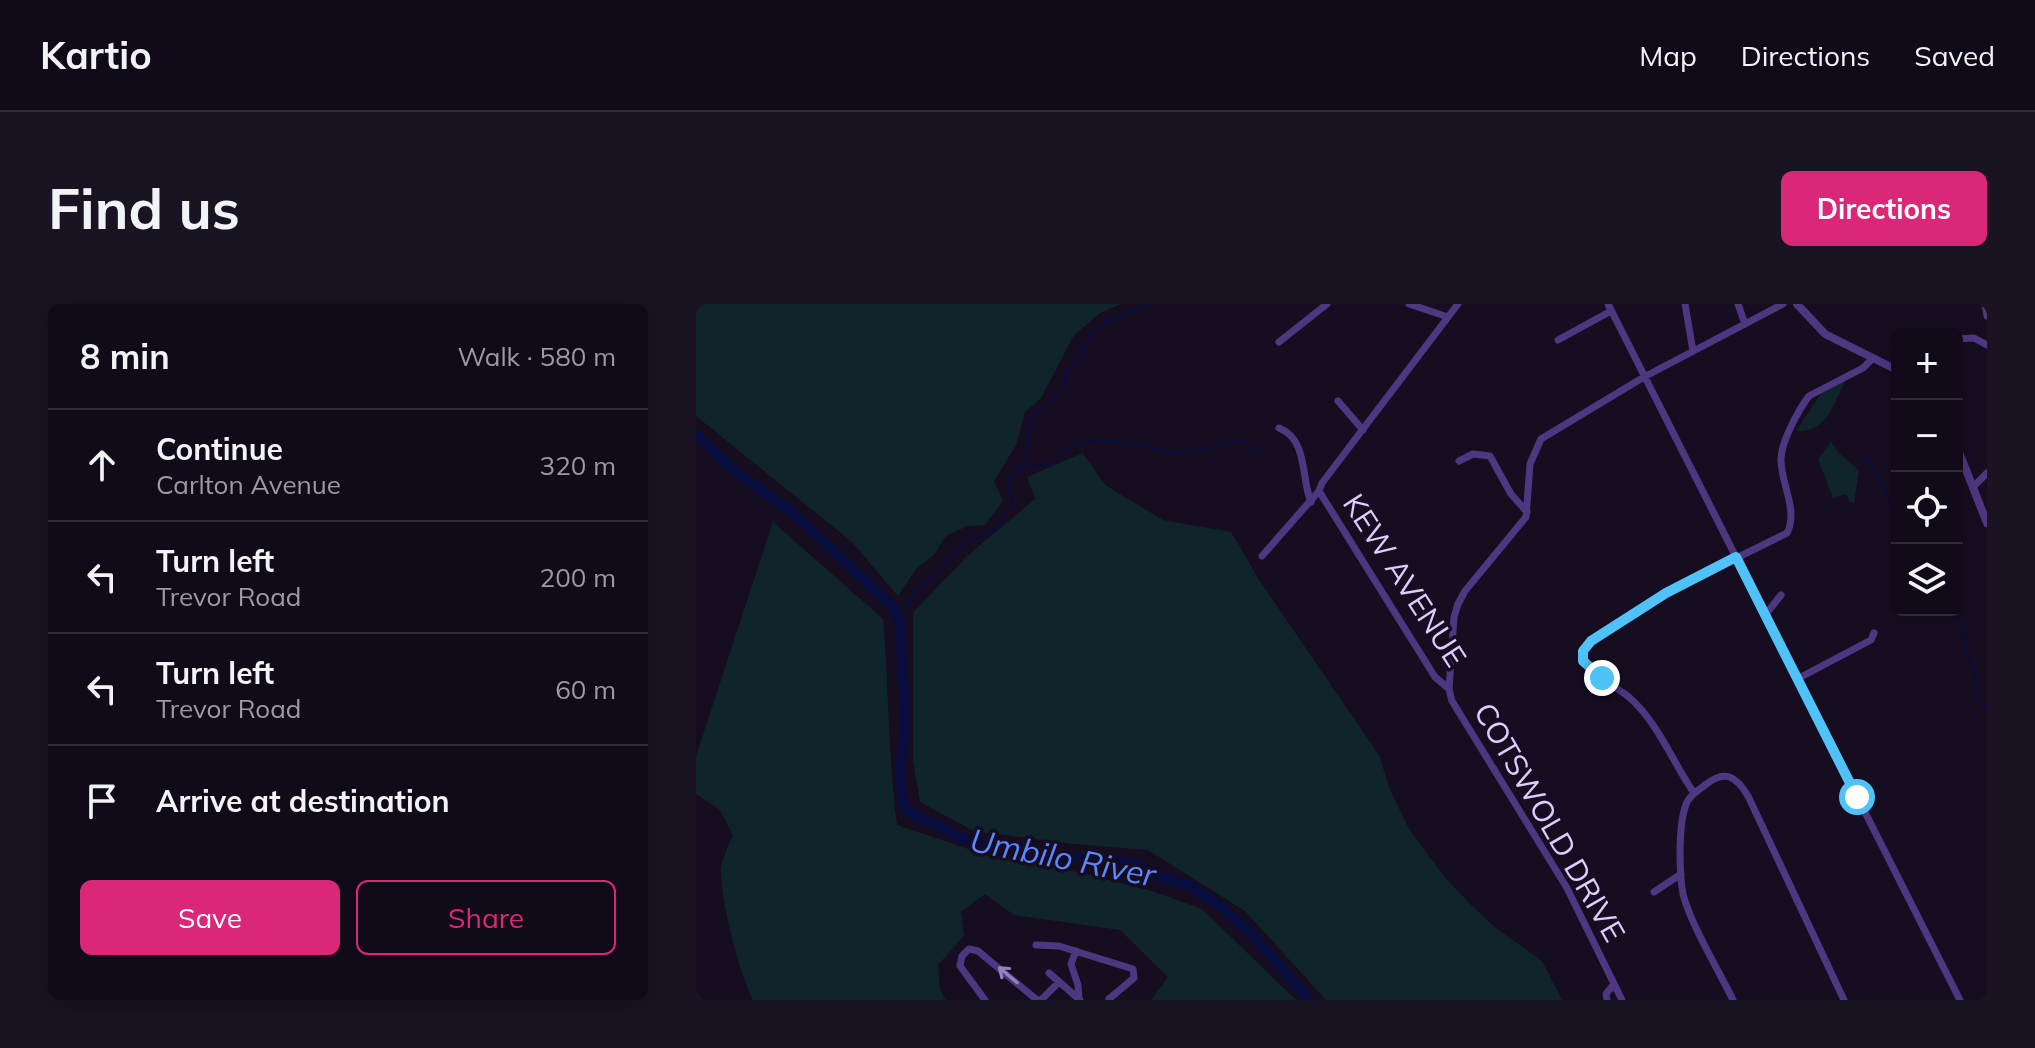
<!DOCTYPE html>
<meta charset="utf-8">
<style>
:root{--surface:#100a19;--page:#191322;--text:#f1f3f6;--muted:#9c9aa2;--line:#302b38;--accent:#db2777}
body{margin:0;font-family:Mulish,sans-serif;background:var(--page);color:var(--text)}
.controls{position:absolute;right:24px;top:24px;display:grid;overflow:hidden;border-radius:12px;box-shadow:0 4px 20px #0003}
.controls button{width:72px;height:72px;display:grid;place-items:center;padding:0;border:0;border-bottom:2px solid var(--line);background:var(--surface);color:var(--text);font:40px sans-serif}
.stop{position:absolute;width:24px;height:24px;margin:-18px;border:6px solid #4fc3f7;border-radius:50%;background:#fff}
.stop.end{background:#4fc3f7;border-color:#fff;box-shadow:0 2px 8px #0008}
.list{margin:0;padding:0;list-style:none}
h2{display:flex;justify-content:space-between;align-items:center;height:104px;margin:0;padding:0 32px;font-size:34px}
h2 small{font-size:26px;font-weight:400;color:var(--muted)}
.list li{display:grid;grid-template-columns:52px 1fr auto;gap:24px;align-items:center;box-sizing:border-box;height:112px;padding:0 32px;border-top:2px solid var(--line)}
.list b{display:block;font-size:30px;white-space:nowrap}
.list p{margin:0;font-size:26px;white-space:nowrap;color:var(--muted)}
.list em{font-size:26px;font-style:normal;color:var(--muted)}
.actions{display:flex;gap:16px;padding:24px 32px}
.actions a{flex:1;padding:18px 0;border:2px solid var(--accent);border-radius:12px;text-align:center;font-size:28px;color:var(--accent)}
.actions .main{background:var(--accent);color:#fff}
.icon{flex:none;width:44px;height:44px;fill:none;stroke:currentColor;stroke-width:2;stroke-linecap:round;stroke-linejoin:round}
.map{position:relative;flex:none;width:1291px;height:696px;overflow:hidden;border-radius:12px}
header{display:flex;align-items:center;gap:48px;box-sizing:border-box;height:112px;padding:0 40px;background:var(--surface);border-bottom:2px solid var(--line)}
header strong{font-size:38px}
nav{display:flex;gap:44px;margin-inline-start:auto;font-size:28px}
.intro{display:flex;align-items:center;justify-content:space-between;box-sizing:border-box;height:192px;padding:0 48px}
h1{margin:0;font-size:56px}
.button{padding:20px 36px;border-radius:12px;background:var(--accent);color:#fff;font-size:28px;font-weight:700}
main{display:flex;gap:48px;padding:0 48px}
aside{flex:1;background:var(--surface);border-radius:12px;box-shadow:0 4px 20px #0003}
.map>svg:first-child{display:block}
.green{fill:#10252b}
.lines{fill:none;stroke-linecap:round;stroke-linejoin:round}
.stream{stroke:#080d3f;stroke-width:2}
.river{stroke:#080d3f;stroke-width:10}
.minor{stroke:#4e3781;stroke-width:7}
.tertiary{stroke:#4e3781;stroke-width:8}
.oneway{stroke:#9782c0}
.route{stroke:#4fc3f7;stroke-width:10}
.labels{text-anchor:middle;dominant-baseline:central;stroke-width:7;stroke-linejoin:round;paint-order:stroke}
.street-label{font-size:30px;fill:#e0cdff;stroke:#160d21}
.water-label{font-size:32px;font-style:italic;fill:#5b87ff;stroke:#160d21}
</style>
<header>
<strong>Kartio</strong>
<nav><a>Map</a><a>Directions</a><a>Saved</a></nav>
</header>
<div class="intro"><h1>Find us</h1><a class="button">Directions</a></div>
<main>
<aside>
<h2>8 min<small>Walk · 580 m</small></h2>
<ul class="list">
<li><svg class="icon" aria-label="ahead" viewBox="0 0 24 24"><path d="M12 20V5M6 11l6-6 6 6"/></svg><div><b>Continue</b><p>Carlton Avenue</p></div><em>320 m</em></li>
<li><svg class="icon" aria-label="left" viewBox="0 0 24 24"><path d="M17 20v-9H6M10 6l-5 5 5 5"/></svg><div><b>Turn left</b><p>Trevor Road</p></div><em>200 m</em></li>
<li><svg class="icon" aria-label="left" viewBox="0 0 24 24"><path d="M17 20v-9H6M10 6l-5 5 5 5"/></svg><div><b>Turn left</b><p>Trevor Road</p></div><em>60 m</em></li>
<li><svg class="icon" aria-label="arrive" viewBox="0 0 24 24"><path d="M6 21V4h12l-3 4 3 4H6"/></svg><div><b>Arrive at destination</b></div></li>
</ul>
<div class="actions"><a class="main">Save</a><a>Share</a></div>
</aside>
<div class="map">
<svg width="1291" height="696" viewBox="0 0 1291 696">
<rect width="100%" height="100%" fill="#160d21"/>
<path class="green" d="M0 0H425L404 9 378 31 345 94 329 108 320 141 298 177 307 197 289 221 271 222 249 233 238 251 220 265 202 292 156 238 0 112Z
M1150 76C1136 101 1133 128 1100 127L1124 91Z
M1135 138 1143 149 1163 167 1158 199 1154 198 1150 190 1137 194 1122 155Z
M387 149 409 181 467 216 535 228 565 279 683 451 694 486 713 525 747 571 777 603 801 625 846 657 866 696H630L549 607 452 546 377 540 278 527 224 498 217 457V309L271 252 339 195 331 173Z
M77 218 187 315C193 384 192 453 201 521L290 551 381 568 456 587 506 605 600 696H455L472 673 424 626 318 611 289 590 265 608 268 632 242 661 244 686 250 696H57C43 668 25 598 25 567 25 556 33 542 37 531L24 506 0 490V452Z"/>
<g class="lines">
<path class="stream" d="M1166 148C1183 165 1189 191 1201 212
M324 165 351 160 383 139 393 137 436 139 477 149 509 145 528 138H548L565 149
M1255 306 1265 318 1271 348 1278 366 1281 395 1291 406
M200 309 202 305 211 302 218 288 242 269 259 246 270 238 290 231 303 221 317 199 312 176 326 161 333 142V122L340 110 368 84 371 67 382 55 394 30 404 21 419 14 456 0"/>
<path class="river" d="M0 130 36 165 98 210 197 303 203 317 209 401V430L204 462 206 493 210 505 227 516 238 519 262 533 354 553 410 555 439 560 464 573 492 581 524 602 555 629 613 696"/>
<path class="minor" d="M713 0 752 13
M912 0 1264 696
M989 0 997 47
M1042 0 1049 20
M1289 0 1291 12
M1261 35 1278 34 1291 41
M862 36 915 7
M583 38 631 0
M642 97 667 126
M583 124C612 135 605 175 615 198
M763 157 777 150 794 152 815 190 831 208
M1277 183 1291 169
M566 252 623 187
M1070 310 1085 291
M1103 374 1175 336 1178 329
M753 385 739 373 623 187 626 179 762 0
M998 489C977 459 963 420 934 394 919 380 885 370 887 347L895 337 970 289 1091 229C1103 207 1084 177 1085 155 1085 138 1103 105 1113 92L1167 64 1177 54
M958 588 985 570
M340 641 363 642 437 665 438 674 413 695
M380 647 375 660 382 681 383 695
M353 669 384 696
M289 696 264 662 266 652 273 645 282 647 341 696
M345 696 363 678
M911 696 910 690 918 680
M926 696 871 584 756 397 753 385 758 313 762 300 769 287 830 213 834 160 845 135 948 73 1087 0
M1037 696C1023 667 994 619 987 590 983 568 982 518 991 498 995 490 1003 486 1009 481 1029 465 1040 472 1052 492L1148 696"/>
<path class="tertiary" d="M1101 0 1129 30 1201 66
M1261 143 1291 219"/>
</g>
<defs><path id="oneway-shaft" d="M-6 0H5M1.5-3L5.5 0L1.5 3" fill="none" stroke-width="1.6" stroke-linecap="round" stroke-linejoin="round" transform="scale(2)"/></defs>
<use class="oneway" href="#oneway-shaft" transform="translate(312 671) rotate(-140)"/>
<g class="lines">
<path class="route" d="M906 374 887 357V347L895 337 970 289 1040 253 1161 493"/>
</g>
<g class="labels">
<g class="street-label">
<text transform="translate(709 276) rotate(57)">KEW AVENUE</text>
<text transform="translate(854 518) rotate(60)">COTSWOLD DRIVE</text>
</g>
<g class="water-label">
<text transform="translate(367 553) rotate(11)">Umbilo River</text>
</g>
</g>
</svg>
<div class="controls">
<button>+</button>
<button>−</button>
<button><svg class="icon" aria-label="locate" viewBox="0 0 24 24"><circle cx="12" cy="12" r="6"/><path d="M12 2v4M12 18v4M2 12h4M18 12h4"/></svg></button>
<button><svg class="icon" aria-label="layers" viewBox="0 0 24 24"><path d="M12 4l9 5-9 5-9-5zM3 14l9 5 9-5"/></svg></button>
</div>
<div class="stop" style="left:1161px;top:493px"></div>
<div class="stop end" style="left:906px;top:374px"></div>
</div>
</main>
